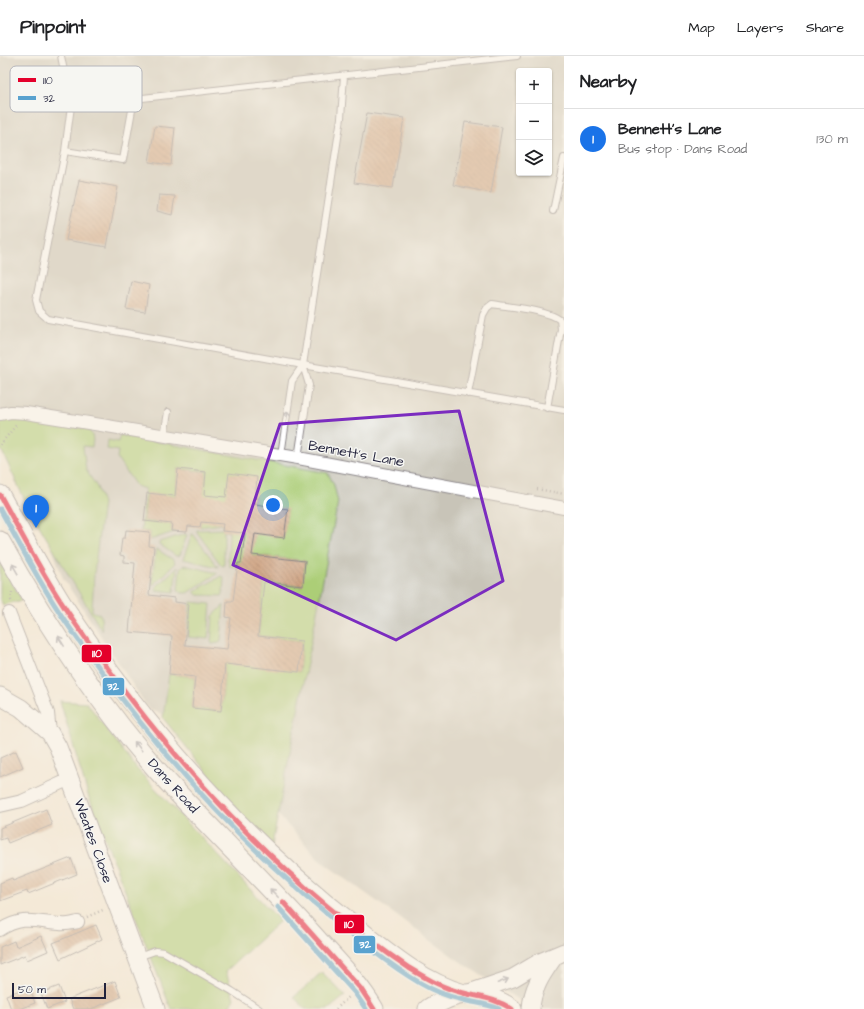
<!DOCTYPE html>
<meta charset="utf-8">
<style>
:root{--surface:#fff;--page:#f2f2f2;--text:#202124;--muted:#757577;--line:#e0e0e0;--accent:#1a73e8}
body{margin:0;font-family:"Architects Daughter",sans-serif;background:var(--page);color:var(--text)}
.controls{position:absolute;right:12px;top:12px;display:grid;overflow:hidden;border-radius:4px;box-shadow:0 1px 3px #0004}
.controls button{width:36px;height:36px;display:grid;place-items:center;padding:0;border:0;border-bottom:1px solid var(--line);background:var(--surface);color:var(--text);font:20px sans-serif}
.scale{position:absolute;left:12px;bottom:10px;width:94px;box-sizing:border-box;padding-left:4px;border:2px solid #22223b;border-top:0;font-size:11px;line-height:14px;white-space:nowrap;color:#22223b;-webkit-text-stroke:3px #f6f6f2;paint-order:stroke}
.you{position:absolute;left:273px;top:449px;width:14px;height:14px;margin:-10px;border:3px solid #fff;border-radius:50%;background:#1a73e8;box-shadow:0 0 0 6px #1a73e833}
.badge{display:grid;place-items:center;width:26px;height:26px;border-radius:50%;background:var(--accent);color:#fff;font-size:13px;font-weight:700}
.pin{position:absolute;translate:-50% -33px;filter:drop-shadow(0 1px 2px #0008)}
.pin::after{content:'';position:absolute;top:21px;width:14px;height:12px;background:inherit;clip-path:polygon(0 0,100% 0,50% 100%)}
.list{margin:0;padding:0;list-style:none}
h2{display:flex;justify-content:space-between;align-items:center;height:52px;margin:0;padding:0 16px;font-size:17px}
h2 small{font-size:13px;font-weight:400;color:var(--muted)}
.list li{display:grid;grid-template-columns:26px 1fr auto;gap:12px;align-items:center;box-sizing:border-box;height:60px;padding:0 16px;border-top:1px solid var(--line)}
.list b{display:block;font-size:15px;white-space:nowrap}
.list p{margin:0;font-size:13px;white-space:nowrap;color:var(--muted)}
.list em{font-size:13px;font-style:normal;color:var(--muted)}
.icon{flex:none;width:22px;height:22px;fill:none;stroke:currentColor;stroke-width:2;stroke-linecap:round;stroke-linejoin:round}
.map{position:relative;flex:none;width:564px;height:953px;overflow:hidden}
header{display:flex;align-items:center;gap:24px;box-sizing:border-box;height:56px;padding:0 20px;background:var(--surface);border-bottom:1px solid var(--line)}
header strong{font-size:19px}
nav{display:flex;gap:22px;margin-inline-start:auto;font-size:14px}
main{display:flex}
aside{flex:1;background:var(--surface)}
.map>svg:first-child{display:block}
.industrial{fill:#c8c4b8;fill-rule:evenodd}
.green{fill:#acce77;stroke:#677859}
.building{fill:url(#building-back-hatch)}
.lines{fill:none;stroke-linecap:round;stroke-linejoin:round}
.lane-casing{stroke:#8b8689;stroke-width:8}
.street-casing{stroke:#8b8689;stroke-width:14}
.secondary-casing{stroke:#8b8689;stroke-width:19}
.primary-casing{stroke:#8b8689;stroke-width:21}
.path{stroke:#8b8689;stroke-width:2.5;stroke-dasharray:1 3;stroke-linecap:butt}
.lane{stroke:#fff;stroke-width:6}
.street{stroke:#fff;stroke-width:12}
.secondary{stroke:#fff;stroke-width:17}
.primary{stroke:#fff;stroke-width:19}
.bus-1-casing{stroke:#f6f6f2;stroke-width:8}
.bus-2-casing{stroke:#f6f6f2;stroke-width:8}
.bus-1{stroke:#e4002b;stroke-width:5}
.bus-2{stroke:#59a2cf;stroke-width:5}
.oneway{stroke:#9c9ca7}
.marked{fill:none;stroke:#7b2cbf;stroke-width:3;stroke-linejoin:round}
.labels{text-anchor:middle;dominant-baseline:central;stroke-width:3;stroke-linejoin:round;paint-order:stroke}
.street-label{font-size:14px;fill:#22223b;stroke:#f6f6f2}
.key{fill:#f6f6f2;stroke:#b6b6bb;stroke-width:1}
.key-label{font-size:11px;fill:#22223b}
.line-badge{stroke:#f6f6f2;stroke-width:1.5}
.badge-label{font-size:11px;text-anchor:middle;font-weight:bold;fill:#fff}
</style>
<header>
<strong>Pinpoint</strong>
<nav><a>Map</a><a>Layers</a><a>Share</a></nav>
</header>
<main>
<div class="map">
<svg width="564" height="953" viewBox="0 0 564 953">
<defs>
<pattern id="building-back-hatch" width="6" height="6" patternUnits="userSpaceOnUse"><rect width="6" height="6" fill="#d0a584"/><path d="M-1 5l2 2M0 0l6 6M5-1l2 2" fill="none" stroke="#a8866d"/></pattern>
</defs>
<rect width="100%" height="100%" fill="#f6f6f2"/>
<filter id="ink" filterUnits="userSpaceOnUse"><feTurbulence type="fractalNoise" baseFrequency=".025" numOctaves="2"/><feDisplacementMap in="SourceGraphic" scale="8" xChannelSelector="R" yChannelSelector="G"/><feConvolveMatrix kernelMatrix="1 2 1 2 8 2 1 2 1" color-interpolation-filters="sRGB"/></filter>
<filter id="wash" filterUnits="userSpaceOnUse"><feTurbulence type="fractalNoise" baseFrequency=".012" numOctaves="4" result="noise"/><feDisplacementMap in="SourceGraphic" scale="16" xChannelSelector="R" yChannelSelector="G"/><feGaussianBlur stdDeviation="0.9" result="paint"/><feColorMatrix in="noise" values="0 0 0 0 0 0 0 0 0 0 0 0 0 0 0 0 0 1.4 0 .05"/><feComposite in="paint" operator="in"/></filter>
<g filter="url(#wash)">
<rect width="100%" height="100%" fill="#f4e9d7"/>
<path class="industrial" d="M0 0H564V953H532L455 902 321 805 200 675 148 652 63 522 4 362 0 356ZM519 15H549V117H519Z"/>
<path class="green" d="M4 362 83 372C93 375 94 381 92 391L83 390 86 414 97 431 103 447 94 518 92 555 101 559 102 575 28 451 0 391V363Z
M120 379 328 417 334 429 338 446 270 800 259 781 163 662 169 618 195 621 192 652 221 655 226 597 299 616 302 585 258 580 264 526 302 530 305 505 252 499 241 507H238L237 511 229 510 228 503 229 476 224 475V508L223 510 221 509 197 476V474L222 473 223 468 200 471 206 415 178 413 175 440 147 438 144 465 172 468 171 474 177 475 150 484V476L141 475 145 433 136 430 117 402 118 395 107 393 108 384 118 386Z
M185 478 187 479 180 499 176 500 159 488V486Z
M192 478H193L218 511 183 503Z
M156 493 174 504 175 507 153 529 152 524Z
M0 505V506L22 544 3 549 0 543Z
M184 509 218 517 187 537H181L178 534 180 513Z
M177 511 174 536 156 534 155 532Z
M221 520 224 521 223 538 222 540 197 539 195 537V535Z
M191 546 211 548 208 583 188 581Z
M224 549 221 584 219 587 212 588 211 585 213 560Z
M60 645 87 647 137 713 280 865 226 915 234 943 228 952 229 953H171L88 739Z
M322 916 345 940 329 953H305L294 941Z"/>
<g id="blocks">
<path class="building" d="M367 57 404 62 393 132 354 127Z
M465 66 502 71 491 137 453 129Z
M155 70 175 72 171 109 149 106Z
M79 124 118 131 107 191 66 184Z
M159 139 175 140 172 159 157 155Z
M131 225 149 229 145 256 126 253Z
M178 413 206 416 204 439 226 441 229 417 257 421 255 448 288 453 284 482 255 478 252 499 305 505 303 530 264 526 258 580 302 585 299 616 225 608 221 655 192 652 195 621 169 618 172 580 129 576 135 507 124 506V500L120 499 122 482H125L126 474 150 476 149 490 154 491 149 539 175 542V546L189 548 185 589 227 593 231 562 226 561 227 545H233L238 507H241L245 477 222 475 223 468 201 466 200 471 188 470 187 476 171 475 172 468 144 465 147 437 175 440Z
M16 695 23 711 0 721V702Z
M46 753 52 769 8 787 6 782 0 784V772Z
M71 802 77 818 28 838 27 835 0 845V827L12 822 13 825Z
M96 869 102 883 60 903 53 887Z
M41 880 48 895 27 904 25 899 0 909V891L14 885 16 891Z
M115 925 121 941 91 953H73L69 943Z
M59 930 65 946 47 953 41 937Z
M29 931 35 947 19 953H11L6 939Z"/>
</g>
</g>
<g filter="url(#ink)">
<use href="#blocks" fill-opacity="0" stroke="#8b8689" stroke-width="1"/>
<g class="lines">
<g class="lane-casing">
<path id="lane" d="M61 0 71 50
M517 0 71 50 65 95 36 244 39 255 48 263 303 309 564 354
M65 95 123 104 134 43
M553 155 564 102
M468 338 483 259 487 252 492 248C509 251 548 254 560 264L561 273 547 352
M164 380 168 356
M281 399 292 325 303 309
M298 402 309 329 303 309 341 62 344 20
M138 901 155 895 164 896 232 935 259 953"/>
</g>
<g class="street-casing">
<path id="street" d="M0 358 11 356 26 357 101 369 298 402 564 452
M9 557 48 657 50 677
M0 750 22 745 70 723
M0 874C23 859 35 866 60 868 66 869 73 867 78 866"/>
</g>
<g class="secondary-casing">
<path id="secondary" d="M0 640 21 652 50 677 58 691 156 953
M466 938 513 922 540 906 564 896
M531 953C532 932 543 917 554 901"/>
</g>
<g class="primary-casing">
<path id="primary" d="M0 439C20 475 40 513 62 548 142 669 238 780 353 869 387 896 421 926 464 938
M0 485C47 571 108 662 175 734 222 784 271 832 317 883 337 905 359 927 374 953
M428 953C439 946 453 939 465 938 480 937 500 944 512 953"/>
</g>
<path class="path" d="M0 389 17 368
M537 433 564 438
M12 536 11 544 12 546
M87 861 105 853
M336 953 349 941"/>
<use href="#lane" class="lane"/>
<use href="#street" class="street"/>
<use href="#secondary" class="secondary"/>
<use href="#primary" class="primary"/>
<g class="bus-1-casing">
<path id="bus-1" d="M0 439C21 477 41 516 65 552 78 572 92 591 106 610 189 724 292 833 409 912 424 921 439 930 456 935 475 941 494 941 512 953
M283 846 361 933 374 953"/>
</g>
<g class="bus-2-casing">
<path id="bus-2" d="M0 453C19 487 37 522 58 554 71 575 86 594 100 613 165 703 239 785 324 855 354 880 386 907 420 927 432 934 446 940 460 943 473 947 486 947 499 953
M278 851 355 937 366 953"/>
</g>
<use href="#bus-1" class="bus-1"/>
<use href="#bus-2" class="bus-2"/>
</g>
<defs><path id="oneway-shaft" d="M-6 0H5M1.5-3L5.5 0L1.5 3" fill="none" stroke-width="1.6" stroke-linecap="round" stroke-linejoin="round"/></defs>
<g class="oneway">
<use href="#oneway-shaft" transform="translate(287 361) rotate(-81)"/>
<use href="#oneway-shaft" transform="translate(15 513) rotate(-120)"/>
<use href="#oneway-shaft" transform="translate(61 585) rotate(-122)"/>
<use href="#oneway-shaft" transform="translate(138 690) rotate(-129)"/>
<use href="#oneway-shaft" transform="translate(274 837) rotate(-134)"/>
<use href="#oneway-shaft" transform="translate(503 925) rotate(-21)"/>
</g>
</g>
<path d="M0 0H564V953H0ZM459 355 503 525 396 584 233 509 280 368Z" fill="#f4e9d7" fill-opacity=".55" fill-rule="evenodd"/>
<path class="marked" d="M459 355 503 525 396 584 233 509 280 368Z"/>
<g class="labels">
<g class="street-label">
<text transform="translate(356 398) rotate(10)">Bennett's Lane</text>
<text transform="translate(173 730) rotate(48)">Dans Road</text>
<text transform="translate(93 785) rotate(70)">Weates Close</text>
</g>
</g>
<rect x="10" y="10" width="132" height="46" rx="6" class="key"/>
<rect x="18" y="22" width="18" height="4" fill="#e4002b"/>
<rect x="18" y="40" width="18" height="4" fill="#59a2cf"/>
<g class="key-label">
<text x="43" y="28">110</text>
<text x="43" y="46">32</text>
</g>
<g class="line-badge">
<rect x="81" y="588" width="31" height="19" rx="4" fill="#e4002b"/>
<rect x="102" y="621" width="23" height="19" rx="4" fill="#59a2cf"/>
<rect x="334" y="858" width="31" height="20" rx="4" fill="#e4002b"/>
<rect x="353" y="879" width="23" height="19" rx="4" fill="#59a2cf"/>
</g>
<g class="badge-label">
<text x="97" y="601">110</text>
<text x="113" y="634">32</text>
<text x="349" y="872">110</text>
<text x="365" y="892">32</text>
</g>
</svg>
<div class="controls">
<button>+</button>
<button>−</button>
<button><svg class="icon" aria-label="layers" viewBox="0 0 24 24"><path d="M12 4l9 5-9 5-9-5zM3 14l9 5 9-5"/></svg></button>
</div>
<div class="scale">50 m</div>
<div class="you"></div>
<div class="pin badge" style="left:36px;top:472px">1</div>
</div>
<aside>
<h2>Nearby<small></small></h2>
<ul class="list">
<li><span class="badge">1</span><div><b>Bennett's Lane</b><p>Bus stop · Dans Road</p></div><em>130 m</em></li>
</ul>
</aside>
</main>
